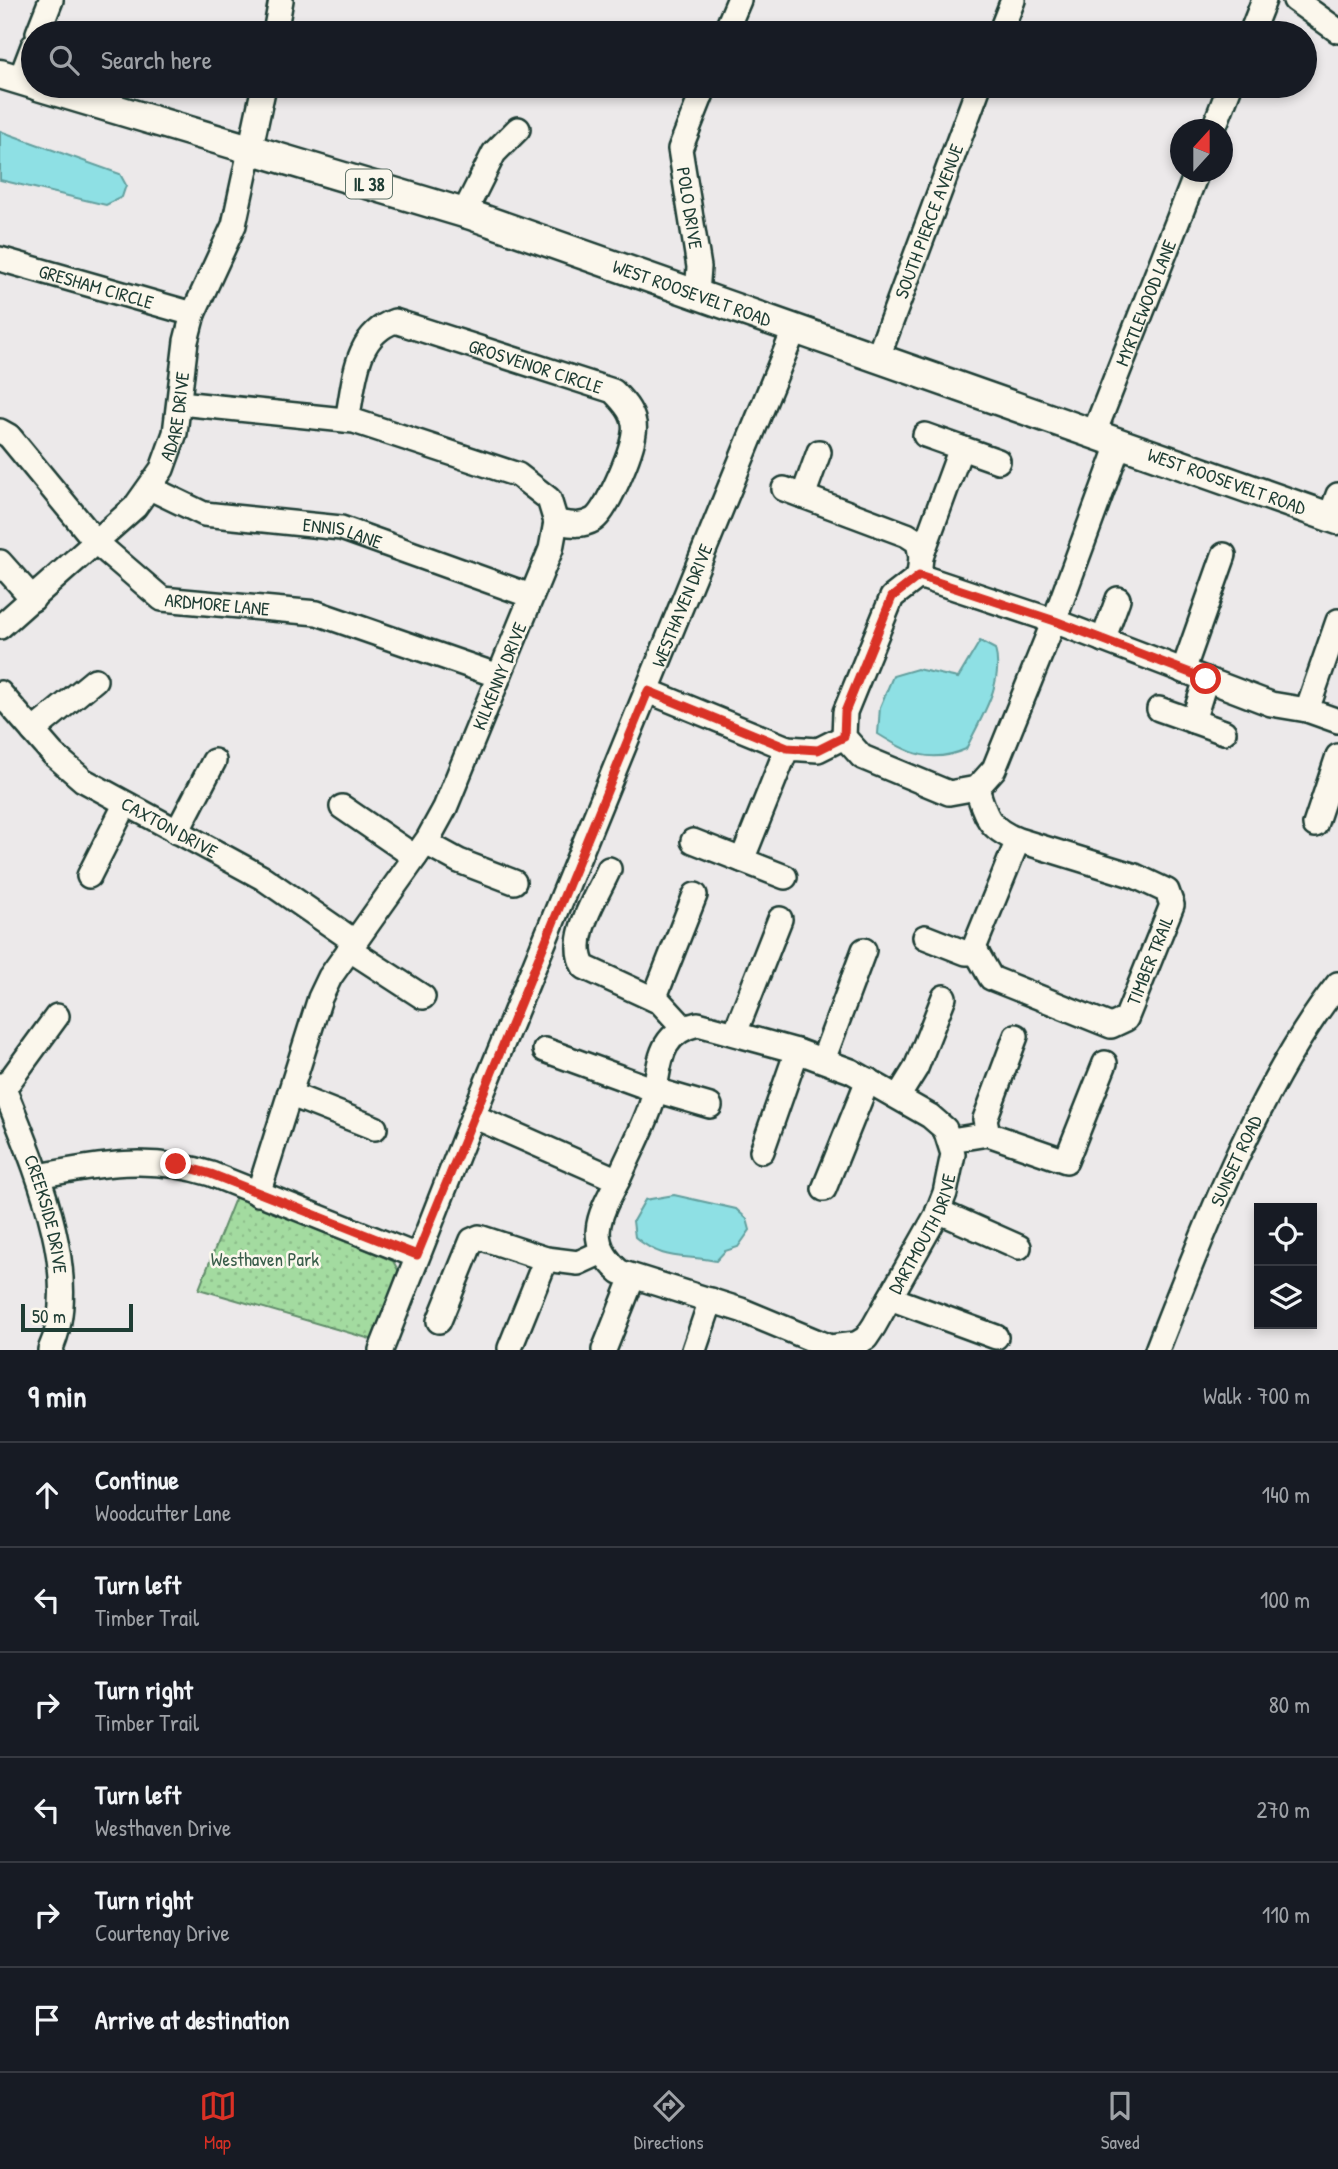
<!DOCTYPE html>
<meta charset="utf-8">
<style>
:root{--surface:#171b24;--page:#20242c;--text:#f1f3f6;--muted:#9ea1a6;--line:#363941;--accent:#d93025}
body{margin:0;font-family:"Patrick Hand",sans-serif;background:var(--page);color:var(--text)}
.controls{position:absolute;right:21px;bottom:21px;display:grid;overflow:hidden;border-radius:0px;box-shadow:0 4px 10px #0003}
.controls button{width:63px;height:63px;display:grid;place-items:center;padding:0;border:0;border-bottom:2px solid var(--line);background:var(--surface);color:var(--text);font:35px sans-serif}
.compass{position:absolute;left:1170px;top:119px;width:63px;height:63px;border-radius:50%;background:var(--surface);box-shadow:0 4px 10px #0003;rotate:21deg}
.scale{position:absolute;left:21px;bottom:18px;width:112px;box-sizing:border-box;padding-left:7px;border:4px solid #1f3d34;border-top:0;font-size:19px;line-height:24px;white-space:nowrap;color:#1f3d34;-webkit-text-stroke:5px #fbf7ec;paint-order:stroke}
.stop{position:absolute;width:21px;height:21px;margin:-16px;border:5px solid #d93025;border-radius:50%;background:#fff}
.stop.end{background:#d93025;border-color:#fff;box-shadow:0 2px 7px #0008}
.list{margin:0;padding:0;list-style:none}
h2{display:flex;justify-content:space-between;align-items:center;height:91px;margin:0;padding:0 28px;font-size:30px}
h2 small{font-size:23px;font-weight:400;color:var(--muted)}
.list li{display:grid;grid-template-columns:46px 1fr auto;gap:21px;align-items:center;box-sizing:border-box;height:105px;padding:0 28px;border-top:2px solid var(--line)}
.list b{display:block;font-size:26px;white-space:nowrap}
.list p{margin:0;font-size:23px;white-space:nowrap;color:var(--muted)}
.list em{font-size:23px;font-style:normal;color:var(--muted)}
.icon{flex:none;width:38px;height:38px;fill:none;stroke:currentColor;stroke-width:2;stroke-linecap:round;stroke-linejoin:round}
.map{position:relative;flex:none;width:1338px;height:1350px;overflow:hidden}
.search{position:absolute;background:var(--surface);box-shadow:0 4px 10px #0003;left:21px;right:21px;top:21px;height:77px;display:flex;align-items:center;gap:18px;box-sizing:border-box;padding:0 24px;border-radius:38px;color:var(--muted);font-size:26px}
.sheet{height:721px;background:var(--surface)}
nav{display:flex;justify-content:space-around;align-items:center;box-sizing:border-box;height:98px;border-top:2px solid var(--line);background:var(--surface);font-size:19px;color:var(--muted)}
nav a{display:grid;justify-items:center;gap:4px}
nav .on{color:var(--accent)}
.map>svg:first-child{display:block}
.park{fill:url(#park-dots);stroke:#618c6a;stroke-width:2}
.water{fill:#8ee0e4;stroke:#629f9e;stroke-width:2}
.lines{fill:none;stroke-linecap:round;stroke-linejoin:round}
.minor-casing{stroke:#1f3d34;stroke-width:28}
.major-casing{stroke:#1f3d34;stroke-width:33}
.minor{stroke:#fbf7ec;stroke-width:23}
.major{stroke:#fbf7ec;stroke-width:28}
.route{stroke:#d93025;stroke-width:9}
.labels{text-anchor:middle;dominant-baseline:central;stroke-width:5;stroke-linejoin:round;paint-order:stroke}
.shield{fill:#fbf7ec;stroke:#61756b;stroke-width:2}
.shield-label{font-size:18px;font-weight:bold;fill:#1f3d34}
.street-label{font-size:19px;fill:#1f3d34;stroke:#fbf7ec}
.park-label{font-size:19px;fill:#395d4a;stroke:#fbf7ec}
</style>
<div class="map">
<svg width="1338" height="1350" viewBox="0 0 1338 1350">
<defs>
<pattern id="park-dots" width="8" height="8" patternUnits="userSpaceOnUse" patternTransform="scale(1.75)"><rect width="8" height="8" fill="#a3dba0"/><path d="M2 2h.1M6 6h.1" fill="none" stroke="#8cbd8a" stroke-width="1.8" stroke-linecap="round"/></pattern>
</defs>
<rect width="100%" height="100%" fill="#ece9ea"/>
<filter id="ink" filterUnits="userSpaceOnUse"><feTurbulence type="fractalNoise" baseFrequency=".0143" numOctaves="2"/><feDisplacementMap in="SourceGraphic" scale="14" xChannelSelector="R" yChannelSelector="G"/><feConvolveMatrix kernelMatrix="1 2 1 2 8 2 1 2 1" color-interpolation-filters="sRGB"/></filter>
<g filter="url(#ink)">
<path class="park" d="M236 1196 393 1261 398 1270 397 1279 374 1340 199 1289Z"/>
<path class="water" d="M0 131 120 174 126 185 122 197 106 205 0 180Z
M980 641 995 649C1005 683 980 719 966 749 930 765 909 753 878 734L880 707 893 676 917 669 958 678Z
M674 1195 736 1209 747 1219 750 1230 738 1247 725 1251 716 1261C682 1254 664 1262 635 1237L633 1221 645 1200Z"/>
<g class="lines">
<g class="minor-casing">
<g id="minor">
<path d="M1295 0 1338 31"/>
<path d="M38 33 51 0"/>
<path d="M275 33 281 0"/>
<path d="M725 33 739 0"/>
<path d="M1000 33 1013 0"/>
<path d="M1251 33 1264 0"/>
<path d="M20 80 33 46"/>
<path d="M1213 130 1230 86"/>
<path d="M464 213 494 153 518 129"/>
<path id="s1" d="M0 259 193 314"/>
<path d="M697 294 699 267 680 149 705 86"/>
<path id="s2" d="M878 357 979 86"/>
<path d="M180 403 354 421 518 475 549 499 556 522 551 549 445 808 428 839 330 977 320 998 258 1194"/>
<path id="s3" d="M347 420C355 382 354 335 395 321L613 391C624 402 637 416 634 433 632 451 607 512 593 520 581 527 569 524 556 522"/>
<path id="s4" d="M0 431 9 436 97 543 162 599 317 613 499 676"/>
<path id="s5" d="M1094 433 1197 172"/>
<path d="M925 435 998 461"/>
<path d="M961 448 921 557 919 576 1054 621 1271 704 1307 710 1338 721"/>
<path id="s6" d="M150 488 204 514 341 528 531 596"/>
<path d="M784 489 907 535 918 542 921 557"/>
<path d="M803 496 819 452"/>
<path d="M1330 517 1338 495"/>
<path d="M0 562 33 599"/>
<path d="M919 576 892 597 845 712 844 737 862 757 949 793 977 788 994 769 1054 621 1120 442"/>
<path id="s7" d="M0 627 135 507 162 469 175 433 186 341 193 314 234 225 264 86"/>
<path d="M1103 640 1118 599"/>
<path d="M1183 671 1224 555"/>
<path d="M648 691 787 748"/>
<path id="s8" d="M0 693 53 754 83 780 263 878 354 941"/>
<path d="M1159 709 1193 721 1206 679"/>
<path d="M1307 710 1338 621"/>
<path d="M1193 721 1224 732"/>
<path d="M33 731 95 680"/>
<path id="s9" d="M977 788C985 816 989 829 1018 840L974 948 991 978 1111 1026 1126 1019 1172 905 1167 891 1135 876 1018 840"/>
<path d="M342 807 415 857"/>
<path d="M1315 825 1338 756"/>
<path d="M177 832 214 761"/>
<path d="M693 841 785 877"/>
<path d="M426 843 459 861 514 882"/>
<path d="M742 860 787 748 818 750 844 737"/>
<path d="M609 869C597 897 567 938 584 967L660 1002 684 1028"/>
<path d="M89 876 125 805"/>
<path d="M925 937 966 953H977"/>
<path d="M349 949 423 997"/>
<path d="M654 999 695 895"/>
<path d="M735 1033 780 919"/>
<path d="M545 1050 655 1090 710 1106"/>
<path d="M823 1060 864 950"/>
<path id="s10" d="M0 1085 7 1096C35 1166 84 1278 50 1350"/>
<path d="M3 1090 57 1016"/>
<path d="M289 1094 375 1128"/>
<path d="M898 1097 916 1068 944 997"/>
<path id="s11" d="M473 1116 618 1180C599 1216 584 1241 620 1272L741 1310 830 1347 856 1344 866 1338 874 1326 936 1216 945 1193 953 1154 945 1129 930 1116 851 1071 797 1051 698 1024C650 1035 663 1076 649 1111 640 1135 628 1157 618 1180"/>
<path d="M988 1134 985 1119 1016 1036"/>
<path d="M951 1140 988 1134 1066 1161 1105 1063"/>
<path d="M762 1151 797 1051"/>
<path d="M39 1176C99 1164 151 1155 211 1174L417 1256"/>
<path d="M824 1189 868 1080"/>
<path d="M938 1211 1019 1247"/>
<path d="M890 1298 996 1337"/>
<path d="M439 1321 472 1240 479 1237 546 1259 578 1263 602 1252"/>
<path d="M510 1348 546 1259"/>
<path id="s12" d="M381 1350 473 1116 795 328"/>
<path d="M604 1350 633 1277"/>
<path d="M694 1350 711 1300"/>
<path id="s13" d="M1157 1350C1203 1233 1260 1082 1338 984"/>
</g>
</g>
<g class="major-casing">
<g id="major">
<path d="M0 74 33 84"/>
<path id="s14" d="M38 86 471 215 1338 520"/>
</g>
</g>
<use href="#minor" class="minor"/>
<use href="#major" class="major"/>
</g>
</g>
<g class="lines" filter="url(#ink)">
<path class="route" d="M176 1164 211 1174 417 1255 648 691 787 748 818 750 844 737 845 712 892 597 919 576 1055 621 1206 679"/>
</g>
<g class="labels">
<rect class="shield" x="346" y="169.5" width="46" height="29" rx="5"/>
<g class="shield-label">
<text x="369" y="184">IL 38</text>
</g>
<g class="street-label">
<text transform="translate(690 208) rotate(81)">POLO DRIVE</text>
<text stroke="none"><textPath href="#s2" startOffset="145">SOUTH PIERCE AVENUE</textPath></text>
<text stroke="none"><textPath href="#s1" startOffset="100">GRESHAM CIRCLE</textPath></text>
<text stroke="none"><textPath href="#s14" startOffset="686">WEST ROOSEVELT ROAD</textPath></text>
<text stroke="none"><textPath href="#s5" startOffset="140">MYRTLEWOOD LANE</textPath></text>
<text stroke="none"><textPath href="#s3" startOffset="264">GROSVENOR CIRCLE</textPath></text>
<text stroke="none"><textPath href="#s7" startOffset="282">ADARE DRIVE</textPath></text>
<text stroke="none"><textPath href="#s14" startOffset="1253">WEST ROOSEVELT ROAD</textPath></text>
<text stroke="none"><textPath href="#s6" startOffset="200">ENNIS LANE</textPath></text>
<text stroke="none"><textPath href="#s4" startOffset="290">ARDMORE LANE</textPath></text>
<text stroke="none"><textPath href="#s12" startOffset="803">WESTHAVEN DRIVE</textPath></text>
<text transform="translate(499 676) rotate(-68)">KILKENNY DRIVE</text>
<text stroke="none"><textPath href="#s8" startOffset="219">CAXTON DRIVE</textPath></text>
<text stroke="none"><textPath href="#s9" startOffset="430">TIMBER TRAIL</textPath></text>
<text stroke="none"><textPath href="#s13" startOffset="205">SUNSET ROAD</textPath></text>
<text stroke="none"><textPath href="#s10" startOffset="138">CREEKSIDE DRIVE</textPath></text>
<text stroke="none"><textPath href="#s11" startOffset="642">DARTMOUTH DRIVE</textPath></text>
</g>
<g class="park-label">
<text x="265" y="1259">Westhaven Park</text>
</g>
</g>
</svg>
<div class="controls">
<button><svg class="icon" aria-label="locate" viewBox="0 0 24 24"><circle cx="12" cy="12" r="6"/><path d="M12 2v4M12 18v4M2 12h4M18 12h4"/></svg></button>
<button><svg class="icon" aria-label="layers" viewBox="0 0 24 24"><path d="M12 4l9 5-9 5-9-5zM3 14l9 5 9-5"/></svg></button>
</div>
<svg class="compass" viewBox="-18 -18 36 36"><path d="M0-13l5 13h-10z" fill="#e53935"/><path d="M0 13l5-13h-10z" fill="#9ea1a6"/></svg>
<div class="scale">50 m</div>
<div class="stop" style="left:1206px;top:679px"></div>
<div class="stop end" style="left:176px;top:1164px"></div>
<div class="search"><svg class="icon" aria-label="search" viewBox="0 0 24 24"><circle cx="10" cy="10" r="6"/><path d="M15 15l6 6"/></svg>Search here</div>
</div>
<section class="sheet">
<h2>9 min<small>Walk · 700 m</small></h2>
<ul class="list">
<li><svg class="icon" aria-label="ahead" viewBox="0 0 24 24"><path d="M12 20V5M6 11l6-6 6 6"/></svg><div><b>Continue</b><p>Woodcutter Lane</p></div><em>140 m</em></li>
<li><svg class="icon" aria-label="left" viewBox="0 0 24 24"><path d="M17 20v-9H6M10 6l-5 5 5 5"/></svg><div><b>Turn left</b><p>Timber Trail</p></div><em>100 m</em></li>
<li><svg class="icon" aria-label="right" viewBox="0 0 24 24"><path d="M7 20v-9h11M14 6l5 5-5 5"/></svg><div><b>Turn right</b><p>Timber Trail</p></div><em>80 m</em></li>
<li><svg class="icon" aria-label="left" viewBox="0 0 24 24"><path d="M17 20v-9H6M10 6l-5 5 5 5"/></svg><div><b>Turn left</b><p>Westhaven Drive</p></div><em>270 m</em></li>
<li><svg class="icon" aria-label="right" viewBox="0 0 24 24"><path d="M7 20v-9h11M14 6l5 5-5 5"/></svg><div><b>Turn right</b><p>Courtenay Drive</p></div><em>110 m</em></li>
<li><svg class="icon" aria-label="arrive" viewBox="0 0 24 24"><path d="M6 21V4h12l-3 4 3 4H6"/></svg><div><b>Arrive at destination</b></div></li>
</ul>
</section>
<nav>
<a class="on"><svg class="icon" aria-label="map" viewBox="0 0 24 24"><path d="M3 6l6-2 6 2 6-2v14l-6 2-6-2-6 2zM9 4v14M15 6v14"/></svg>Map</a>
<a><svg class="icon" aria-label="directions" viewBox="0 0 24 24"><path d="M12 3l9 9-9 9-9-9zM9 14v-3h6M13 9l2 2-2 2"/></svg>Directions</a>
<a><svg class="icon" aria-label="saved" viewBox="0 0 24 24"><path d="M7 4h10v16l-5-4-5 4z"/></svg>Saved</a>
</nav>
